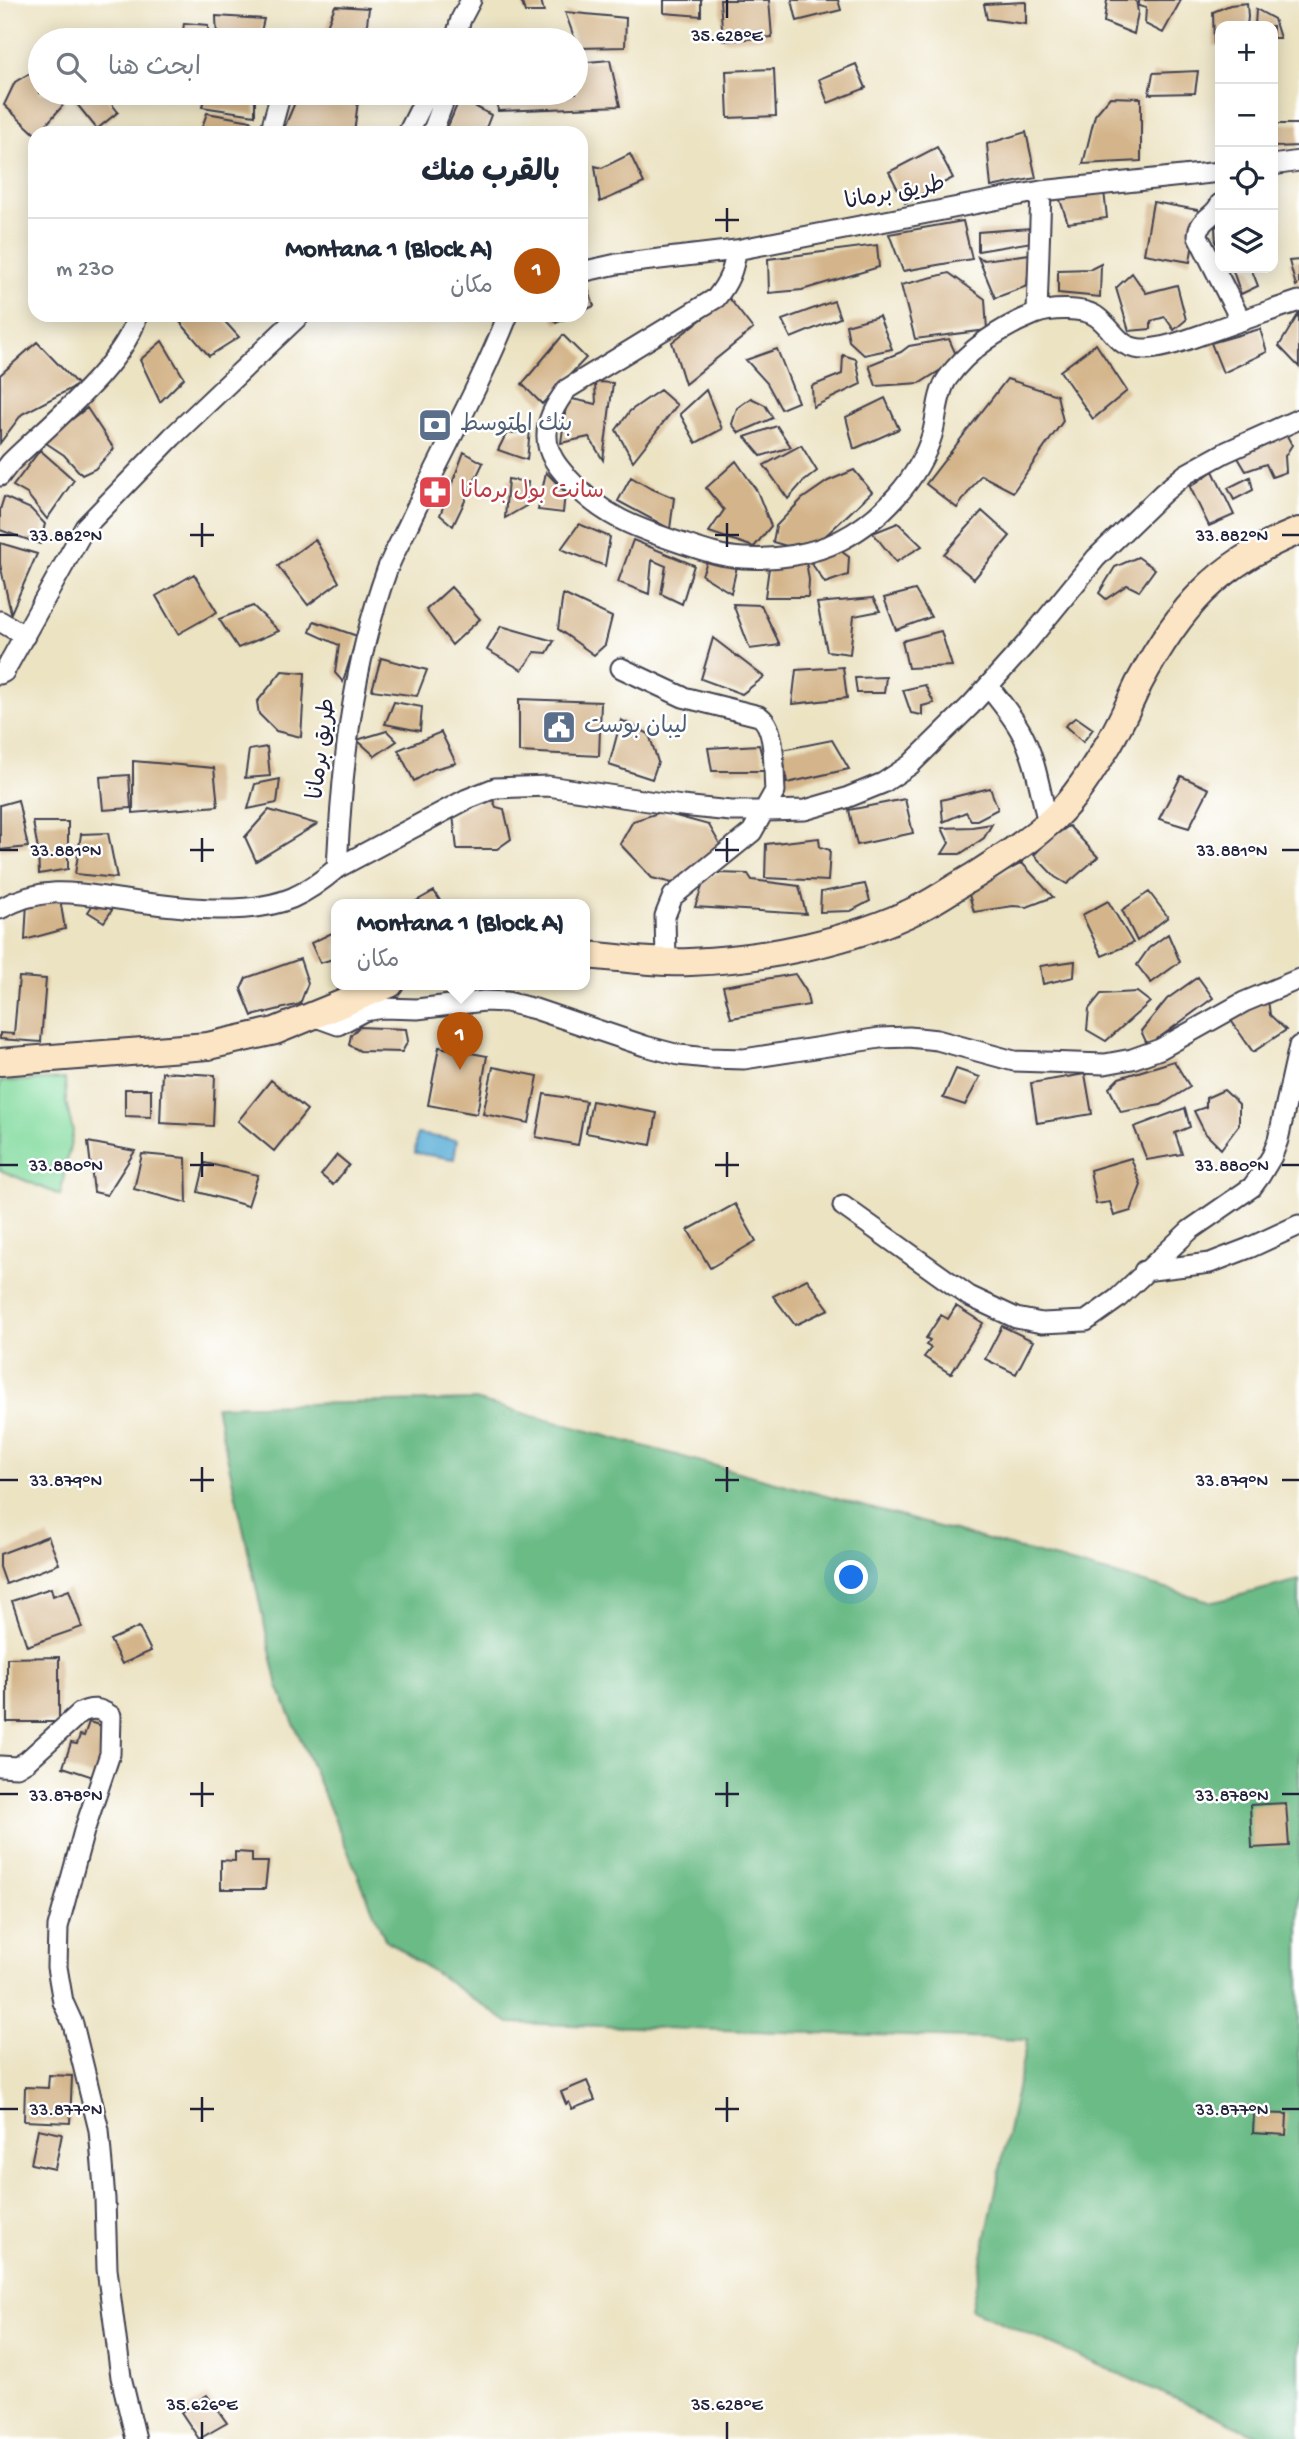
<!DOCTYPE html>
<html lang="ar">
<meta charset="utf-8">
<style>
:root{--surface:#fff;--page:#f2f2f3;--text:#1f2937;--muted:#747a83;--line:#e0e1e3;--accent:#b45309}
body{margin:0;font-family:"Gochi Hand","Playpen Sans Arabic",sans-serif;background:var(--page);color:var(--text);direction:rtl}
.controls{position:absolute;right:21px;top:21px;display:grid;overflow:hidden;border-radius:14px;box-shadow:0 4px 18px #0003}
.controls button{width:63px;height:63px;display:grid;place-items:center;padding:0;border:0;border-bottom:2px solid var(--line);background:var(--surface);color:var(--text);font:35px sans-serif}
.you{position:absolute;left:852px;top:1578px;width:24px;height:24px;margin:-18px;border:5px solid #fff;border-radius:50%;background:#1a73e8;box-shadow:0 0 0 10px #1a73e833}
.badge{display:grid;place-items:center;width:46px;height:46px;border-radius:50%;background:var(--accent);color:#fff;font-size:23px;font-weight:700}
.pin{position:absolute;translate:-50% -58px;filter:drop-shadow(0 2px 4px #0008)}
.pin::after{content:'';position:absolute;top:37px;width:24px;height:21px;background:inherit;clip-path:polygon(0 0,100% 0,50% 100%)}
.popup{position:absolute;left:331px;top:899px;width:259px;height:91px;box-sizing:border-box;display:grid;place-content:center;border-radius:14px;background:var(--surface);filter:drop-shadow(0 2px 5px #0005);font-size:23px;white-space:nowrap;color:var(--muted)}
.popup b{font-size:26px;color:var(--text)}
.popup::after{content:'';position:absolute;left:50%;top:100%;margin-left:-14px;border:14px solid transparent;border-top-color:var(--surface)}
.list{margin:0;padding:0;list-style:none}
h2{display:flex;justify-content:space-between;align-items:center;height:91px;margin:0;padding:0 28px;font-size:30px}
h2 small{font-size:23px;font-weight:400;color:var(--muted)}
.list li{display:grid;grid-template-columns:46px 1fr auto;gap:21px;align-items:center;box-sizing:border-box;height:105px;padding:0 28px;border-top:2px solid var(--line)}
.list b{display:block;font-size:26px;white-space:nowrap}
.list p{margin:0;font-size:23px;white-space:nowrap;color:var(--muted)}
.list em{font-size:23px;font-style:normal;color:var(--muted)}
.icon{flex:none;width:38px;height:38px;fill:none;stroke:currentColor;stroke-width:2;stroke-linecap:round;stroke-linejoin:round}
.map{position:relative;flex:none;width:1299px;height:2439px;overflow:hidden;direction:ltr}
.search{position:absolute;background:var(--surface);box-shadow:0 4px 18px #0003;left:28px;top:28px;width:560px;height:77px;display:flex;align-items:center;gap:18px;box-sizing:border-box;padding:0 24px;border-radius:38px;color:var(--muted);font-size:26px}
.panel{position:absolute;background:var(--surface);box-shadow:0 4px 18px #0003;left:28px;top:126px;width:560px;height:196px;border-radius:21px;direction:rtl}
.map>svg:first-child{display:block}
.green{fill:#83db9f;stroke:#527e6d;stroke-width:2}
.forest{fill:#6abb86;stroke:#466e60;stroke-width:2}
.water{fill:#5baed7;stroke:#3e6889;stroke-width:2}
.building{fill:#d4b58b}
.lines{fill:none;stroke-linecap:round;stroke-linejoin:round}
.minor-casing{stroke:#403f4f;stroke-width:23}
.secondary-casing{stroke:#403f4f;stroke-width:30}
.minor{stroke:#fff;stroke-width:19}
.secondary{stroke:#fce5c4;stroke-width:26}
.ticks{fill:none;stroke:#22223b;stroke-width:2.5}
.labels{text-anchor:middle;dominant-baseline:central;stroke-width:5;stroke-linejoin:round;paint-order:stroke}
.street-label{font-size:23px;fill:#22223b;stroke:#fff}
.service-label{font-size:23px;fill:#4e5e75;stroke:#fff;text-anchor:start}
.health-label{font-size:23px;fill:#be3a42;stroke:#fff;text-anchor:start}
.ticks-label{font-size:18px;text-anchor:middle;fill:#22223b;stroke:#fff;stroke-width:5;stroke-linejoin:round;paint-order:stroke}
</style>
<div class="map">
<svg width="1299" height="2439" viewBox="0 0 1299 2439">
<rect width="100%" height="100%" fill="#fff"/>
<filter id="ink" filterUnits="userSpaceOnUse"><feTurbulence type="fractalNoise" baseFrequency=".0143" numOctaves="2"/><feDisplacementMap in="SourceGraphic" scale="14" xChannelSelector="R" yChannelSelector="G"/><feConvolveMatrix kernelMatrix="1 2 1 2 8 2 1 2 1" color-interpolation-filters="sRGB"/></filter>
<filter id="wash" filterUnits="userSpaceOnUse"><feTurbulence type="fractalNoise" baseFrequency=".00686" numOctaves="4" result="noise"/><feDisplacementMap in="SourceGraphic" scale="28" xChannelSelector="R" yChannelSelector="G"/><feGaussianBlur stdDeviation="1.57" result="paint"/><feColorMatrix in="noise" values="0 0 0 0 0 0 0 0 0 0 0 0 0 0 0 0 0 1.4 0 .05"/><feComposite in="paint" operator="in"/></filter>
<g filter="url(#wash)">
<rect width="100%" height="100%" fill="#ece3c3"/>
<path class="green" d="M65 1079 66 1102 73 1132 60 1195 0 1170V1082Z"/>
<path class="forest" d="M475 1400 1214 1602 1299 1580V2439H1267L971 2309 1027 2040 509 2023 385 1939 278 1686 216 1406Z"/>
<path class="water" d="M417 1134 457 1140 454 1159 415 1153Z"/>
<g id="blocks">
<path class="building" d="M521 0H541L544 12H525Z
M664 0H701V16L664 13Z
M720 0H769L772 37 723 41Z
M792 0H838L841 10 797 21Z
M1107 0H1136L1138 12 1134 34 1104 22Z
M1139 0H1181L1163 33 1145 24 1146 8 1139 6Z
M1026 2V24L987 19 984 4Z
M1247 3 1248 17 1247 26H1220V45L1214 46 1213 12 1230 5Z
M335 6 369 8 365 40H321Z
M1256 9 1274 19 1280 38H1273V26H1255Z
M565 12 626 18 625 47 578 48Z
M216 16 264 19 259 40H217Z
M184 23 208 25V40H182Z
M610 60 620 106 498 111 496 93H576V63Z
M856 64 866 88 828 103 819 79Z
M37 69 40 73V93H57L65 103 39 133H34L4 105 15 82Z
M774 69 776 116 728 118 726 71Z
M1198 71 1195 93 1149 94 1153 73Z
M68 93H103L118 112 97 129Z
M206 93H255V115L202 107Z
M299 93H359L354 133H282Z
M1110 97 1141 98V161L1083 164 1095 115Z
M460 98 491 115 484 133H445Z
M207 113 251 121 245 133H200Z
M1273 124H1299V146L1273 147Z
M1026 132 1036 178 991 187 987 144Z
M937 147 953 178 905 203 889 172Z
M630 154 644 183 600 202 595 166 602 168Z
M1104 191 1107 218 1068 223 1059 197Z
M1153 202 1198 210 1190 262 1144 254Z
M963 221 972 259 903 271 889 234Z
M1220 225V242L1216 243 1215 227Z
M1031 228 1032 242 978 251V232Z
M877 245 879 267 802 290 769 293 768 259Z
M1030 254 1027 286 995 298 978 257 984 260Z
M1299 260V284L1296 286 1289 261Z
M1101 264 1100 297 1058 293V270L1091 269Z
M1232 268H1251L1258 286 1241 294Z
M949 273 985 299 987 330 915 339 901 285Z
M1132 273 1146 293 1177 285 1186 320 1174 330 1165 317 1151 321V329L1129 331 1116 288Z
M584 277 594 306 581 312V278Z
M729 298 753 329 685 384 672 342Z
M834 301 840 318 791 338 782 320Z
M1299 313V367L1279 346Z
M174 315H219L239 337 209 356Z
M552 315H574L556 323Z
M879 316 892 349 864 355 849 341 846 325Z
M1260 329 1267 352 1223 373 1211 343Z
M563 335 586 358 542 404 522 384Z
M949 339 958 359 920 383 876 386 869 365 901 352 909 346Z
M162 341 184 378 160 402 140 360Z
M37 342 78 385 22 414 0 443V375Z
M1096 344 1127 391 1093 419 1060 371Z
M777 349 798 402 781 409 767 383 746 360Z
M843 355 856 359 861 384 813 407 812 386 842 374Z
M1007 379 1057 395 1063 421 1013 492 981 475 957 508 926 484Z
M595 382 613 383 603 460 589 437 561 443 567 398 596 404Z
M660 390 677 405 633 461 616 430 630 411Z
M706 390 722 429 696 443 680 414Z
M751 398 765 405 773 418 739 433 732 424 737 408Z
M885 398 899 429 854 449 846 417Z
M87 408 114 449 95 469 82 475 64 455 43 441Z
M777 426 791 447 761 456 745 437Z
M530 430 527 460 498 450 506 434Z
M1286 434 1292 445 1285 456 1286 472 1272 477 1266 464 1246 471 1237 456Z
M801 445 817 471 802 483 788 499 764 465Z
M40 450 74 480 47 519 27 494 13 486Z
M464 452 483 463 453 526 440 515Z
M736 461 757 491 771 526 754 547 709 532 724 510 706 488Z
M854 470 872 492 821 540 787 546 773 542 776 526 802 499 828 481Z
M1213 471 1234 515 1209 526 1190 487Z
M546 472 565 492 563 513 538 510Z
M631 477 650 488 674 498 670 529 618 501Z
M1250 477 1253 490 1234 500 1228 488Z
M508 479 528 482 526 506 505 518Z
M4 497 31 509 45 524 40 544 0 530V510Z
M982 511 1010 536 974 579 944 554Z
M898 523 922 546 896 562 873 533Z
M579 524 610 537 605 566 561 549Z
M315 539 339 582 308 605 278 566Z
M633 540 694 565 682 604 661 594 666 566 652 560 649 594 618 582Z
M0 543 37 554 11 613 0 564Z
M838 549 849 557 848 575 825 583 810 561Z
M1138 557 1155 569 1139 591 1127 585 1106 599 1099 593 1115 567Z
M708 559 737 566 731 593 702 575Z
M770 560 806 561 809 580 808 597H765Z
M194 574 217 612 178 634 156 596Z
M451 587 480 619 452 645 426 610Z
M915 590 931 617 896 630 884 598Z
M563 594 612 617 605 645 594 655 558 629Z
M873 598 880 611 854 616 850 654 827 651 817 603Z
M733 604 761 605 780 645 750 649Z
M253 606 279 631 238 648 219 619Z
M314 621 357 636 343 682 335 673 339 645 310 632Z
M501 626 554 641 547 653 535 652 522 670 487 650Z
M941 631 952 666 908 668 902 641Z
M713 638 764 677 742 694 701 679Z
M381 658 427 670 417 696 372 690Z
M843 667 847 698 792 704 796 670Z
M282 671 305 673 301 737 276 731 259 714 257 702Z
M886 677 884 693H857L855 678Z
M925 685 934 703 922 706V715L911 713 903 690Z
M519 699 601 702 599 756 519 752Z
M394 702 422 707 420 731 385 724Z
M1076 717 1093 729 1083 742 1065 726Z
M621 720 649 734 658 762 652 779 609 765Z
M387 731 397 741 375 756 357 740Z
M441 732 456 763 434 769 414 781 398 750Z
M832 740 849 769 787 783 782 750Z
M759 745 766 771H712L708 748Z
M267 747 270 776 245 778 249 750Z
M133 761 214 768 218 806 133 813Z
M129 775 131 808 103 810 100 777Z
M1181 776 1209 789 1189 828 1159 819Z
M280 779 277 803 248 809 255 784Z
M990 788 998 809 977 820H971L966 812 943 822 941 800Z
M491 796 496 807 504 809 511 839 497 849H457L453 815Z
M905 799 913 833 857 845 849 810Z
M18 800 28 847 0 850V805Z
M269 810 317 824 256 861 245 837Z
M661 812 709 825 722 848 676 884 652 878 620 844 633 821Z
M33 822H68V869L39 874 38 850Z
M992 824 984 838 960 854H942L949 843 942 828 972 827Z
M1069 826 1098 857 1067 884 1055 877 1034 855 1051 838Z
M108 833 117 878 75 874 81 834Z
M819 838 820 847 830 850 828 881 765 878 766 844Z
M1022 863 1053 897 1027 907 1013 906 974 912 968 891Z
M718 873 748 874 752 880 799 886 806 914 695 907 705 878Z
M865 884 870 901 851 911 820 912 821 892Z
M434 891 442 904H411Z
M1149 892 1168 917 1137 941 1122 910Z
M60 899 65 929 25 940 27 902Z
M96 900 112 910 104 922 88 912Z
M1108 901 1133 943 1102 956 1082 915Z
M336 931V958L320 963 311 943Z
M1168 934 1180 962 1151 983 1137 965 1149 948Z
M300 959 308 983 300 1004 252 1016 241 989 246 978Z
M1075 961 1074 977 1043 984 1040 966Z
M795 974 806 991 809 1005 731 1018 723 986Z
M19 977 46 979 41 1042 0 1039V1033L14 1034Z
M1198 977 1213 998 1148 1046 1141 1031 1167 999Z
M1137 992 1150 1002 1106 1041 1087 1030 1089 1009 1101 994Z
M1268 1000 1270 1015 1286 1030 1253 1052 1230 1019Z
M359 1027 406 1029 408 1041 402 1052 360 1051 349 1045 351 1035Z
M439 1047 487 1056 477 1114 428 1105Z
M1174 1061 1190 1087 1161 1105 1121 1112 1109 1088 1119 1078Z
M493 1067 538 1076 529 1123 483 1114Z
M956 1069 980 1077 965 1105 943 1098Z
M162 1072 215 1075 213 1126 160 1123Z
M1085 1074 1092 1114 1037 1123 1031 1083Z
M271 1080 307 1110 274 1151 238 1121Z
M125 1089H151V1117L125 1116Z
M1224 1090 1239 1104V1125L1221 1149 1205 1133 1194 1111 1206 1107V1098Z
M544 1094 586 1101 578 1145 536 1137Z
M592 1101 657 1113 651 1145 586 1133Z
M1185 1108 1190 1127 1175 1133 1182 1154 1147 1160 1134 1127Z
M88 1142 135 1151 107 1195 94 1192Z
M142 1154 186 1158 187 1203 134 1189Z
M337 1155 349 1165 333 1185 321 1175Z
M1131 1158 1141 1185 1131 1211 1114 1216 1110 1202 1096 1204 1090 1170Z
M205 1163 258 1175 248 1206 198 1192Z
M735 1204 756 1241 710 1268 688 1230Z
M807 1279 829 1309 795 1325 773 1296Z
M956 1306 983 1323 951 1374 924 1357 931 1348 926 1345 930 1340 926 1338 941 1315 948 1319Z
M1002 1326 1033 1341 1016 1374 985 1359Z
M48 1536 59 1564 6 1584 0 1567V1554Z
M51 1588 53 1596 69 1590 82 1627 27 1646 12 1601Z
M139 1627 151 1651 122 1664 110 1640Z
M59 1657V1722H7V1658Z
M89 1722 106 1727 96 1778 63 1767 71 1743 77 1744 80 1735 84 1736Z
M1286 1803 1289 1846 1252 1848 1250 1805Z
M235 1852 252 1853V1862H268L265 1889H221V1860L235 1861Z
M49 2075 72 2076 70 2123 24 2121 25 2087 48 2088Z
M587 2081 595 2100 572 2109 569 2102 566 2104 561 2092Z
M1254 2113 1287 2114 1286 2135 1253 2133Z
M38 2129 62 2134 55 2169 31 2164Z
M207 2395 227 2423 199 2439 181 2412Z"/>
</g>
</g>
<g filter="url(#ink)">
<use href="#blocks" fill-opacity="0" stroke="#403f4f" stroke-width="2"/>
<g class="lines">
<g class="minor-casing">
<path id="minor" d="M455 40 461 19 471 0
M270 133 281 93
M408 133 428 93
M432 133 447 93
M1273 165 1299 161
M1220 204C1214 218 1199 218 1198 236L1241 321
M736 250C734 269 729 282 716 298L567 389C557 402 546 420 547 437 547 454 558 467 568 478 601 516 636 528 681 543 702 550 721 557 743 558 775 560 812 555 841 540 880 520 919 479 932 435 937 418 937 394 947 379 968 349 1002 327 1035 314 1050 308 1084 307 1097 317 1117 332 1117 350 1148 349 1169 347 1189 339 1209 332 1239 321 1269 311 1299 301
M581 272 617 264 736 250 1041 191 1220 172
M1037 313 1041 191
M0 476 10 463C46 427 126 364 137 315
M0 621 25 636
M621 668 683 697 759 716C777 727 773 770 775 791L752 832 673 896 665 916 666 961
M0 674 4 672 85 527 172 437 300 315
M988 686C999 700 1011 714 1020 730 1036 758 1040 792 1048 823
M337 868 467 799 495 788 548 786 682 806 731 811H765L805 810 846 798 883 783 910 765 971 705 1025 645 1096 558 1163 493 1186 474 1226 452 1299 419
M0 909C47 883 81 894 131 901 179 907 246 917 292 898 308 891 323 880 337 868 342 766 352 667 387 570 394 552 404 535 412 517 444 449 481 384 508 315
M313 1016 338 1025 364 1011 383 1008 417 1009 484 1001 507 1002 535 1009 645 1046 679 1055 708 1058 744 1059 880 1038 909 1037 937 1040 1014 1061 1105 1064 1132 1059 1160 1049 1244 1002 1299 979
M843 1206 969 1296 1016 1318 1042 1323 1086 1321 1117 1299 1190 1230 1252 1187 1260 1176 1272 1156 1278 1140 1299 1046
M1144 1271 1210 1263 1249 1248 1299 1225
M0 1766 17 1767 27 1761 80 1713C92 1707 99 1708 111 1716L110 1754 84 1831 58 1927 57 1967 63 2002 73 2024 99 2130 105 2199 107 2269 121 2377 136 2439"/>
</g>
<g class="secondary-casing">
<path id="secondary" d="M584 955C619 957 655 964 690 962 765 959 851 942 920 908 938 899 956 886 974 876 1002 858 1031 840 1055 817 1076 797 1093 769 1108 745 1120 725 1129 704 1139 683 1179 608 1218 563 1299 531
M0 1062 208 1046 275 1031 390 984"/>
</g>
<use href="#minor" class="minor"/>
<use href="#secondary" class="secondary"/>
</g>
</g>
<path class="ticks" d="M727 0V18M727 208V232M715 220H739M202 523V547M727 523V547M0 535H18M190 535H214M715 535H739M1282 535H1299M202 838V862M727 838V862M0 850H18M190 850H214M715 850H739M1282 850H1299M202 1152V1177M727 1152V1177M0 1165H18M190 1165H214M715 1165H739M1282 1165H1299M202 1467V1492M727 1467V1492M0 1480H18M190 1480H214M715 1480H739M1282 1480H1299M202 1782V1807M727 1782V1807M0 1794H18M190 1794H214M715 1794H739M1282 1794H1299M202 2097V2122M727 2097V2122M0 2109H18M190 2109H214M715 2109H739M1282 2109H1299M202 2422V2439M727 2422V2439"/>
<defs>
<g id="bank-square" transform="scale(1.75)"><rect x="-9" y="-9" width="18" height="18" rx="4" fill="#5c6f8a" stroke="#fff"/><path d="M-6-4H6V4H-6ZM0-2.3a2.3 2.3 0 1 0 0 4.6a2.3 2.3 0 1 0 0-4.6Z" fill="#fff"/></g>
<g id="pharmacy-square" transform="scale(1.75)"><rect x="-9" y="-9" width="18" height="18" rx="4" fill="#e0444e" stroke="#fff"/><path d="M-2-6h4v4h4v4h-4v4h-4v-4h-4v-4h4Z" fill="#fff"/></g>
<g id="civic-square" transform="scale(1.75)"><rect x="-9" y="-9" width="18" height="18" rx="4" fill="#5c6f8a" stroke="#fff"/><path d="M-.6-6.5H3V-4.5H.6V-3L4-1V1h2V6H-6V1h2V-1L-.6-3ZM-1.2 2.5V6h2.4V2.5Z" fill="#fff"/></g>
</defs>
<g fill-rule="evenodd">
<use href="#bank-square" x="435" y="425"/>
<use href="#pharmacy-square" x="435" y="492"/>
<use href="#civic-square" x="559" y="727"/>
</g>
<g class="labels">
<g class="street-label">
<text transform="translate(895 194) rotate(-11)">طريق برمانا</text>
<text transform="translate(323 749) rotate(-83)">طريق برمانا</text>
</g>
<g class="service-label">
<text x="460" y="425">بنك المتوسط</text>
<text x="584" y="727">ليبان بوست</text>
</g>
<g class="health-label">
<text x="460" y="492">سانت بول برمانا</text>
</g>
</g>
<g class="ticks-label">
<text x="727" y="41">35.628°E</text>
<text x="66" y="541">33.882°N</text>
<text x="1232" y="541">33.882°N</text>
<text x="66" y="856">33.881°N</text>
<text x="1232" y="856">33.881°N</text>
<text x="66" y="1171">33.880°N</text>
<text x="1232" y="1171">33.880°N</text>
<text x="66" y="1486">33.879°N</text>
<text x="1232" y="1486">33.879°N</text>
<text x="66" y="1801">33.878°N</text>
<text x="1232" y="1801">33.878°N</text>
<text x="66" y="2115">33.877°N</text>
<text x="1232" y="2115">33.877°N</text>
<text x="202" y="2410">35.626°E</text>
<text x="727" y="2410">35.628°E</text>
</g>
</svg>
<div class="controls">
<button>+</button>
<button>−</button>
<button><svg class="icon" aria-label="locate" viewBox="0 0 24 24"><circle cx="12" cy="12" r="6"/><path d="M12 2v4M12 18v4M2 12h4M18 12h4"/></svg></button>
<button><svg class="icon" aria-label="layers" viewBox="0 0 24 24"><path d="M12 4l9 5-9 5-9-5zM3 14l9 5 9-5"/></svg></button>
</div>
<div class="you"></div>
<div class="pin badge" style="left:460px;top:1070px">1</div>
<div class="popup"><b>Montana 1 (Block A)</b>مكان</div>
<div class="search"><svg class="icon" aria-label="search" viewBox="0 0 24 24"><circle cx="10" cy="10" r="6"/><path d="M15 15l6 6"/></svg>ابحث هنا</div>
<section class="panel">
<h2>بالقرب منك<small></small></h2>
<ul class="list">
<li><span class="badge">1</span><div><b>Montana 1 (Block A)</b><p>مكان</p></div><em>230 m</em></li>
</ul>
</section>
</div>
